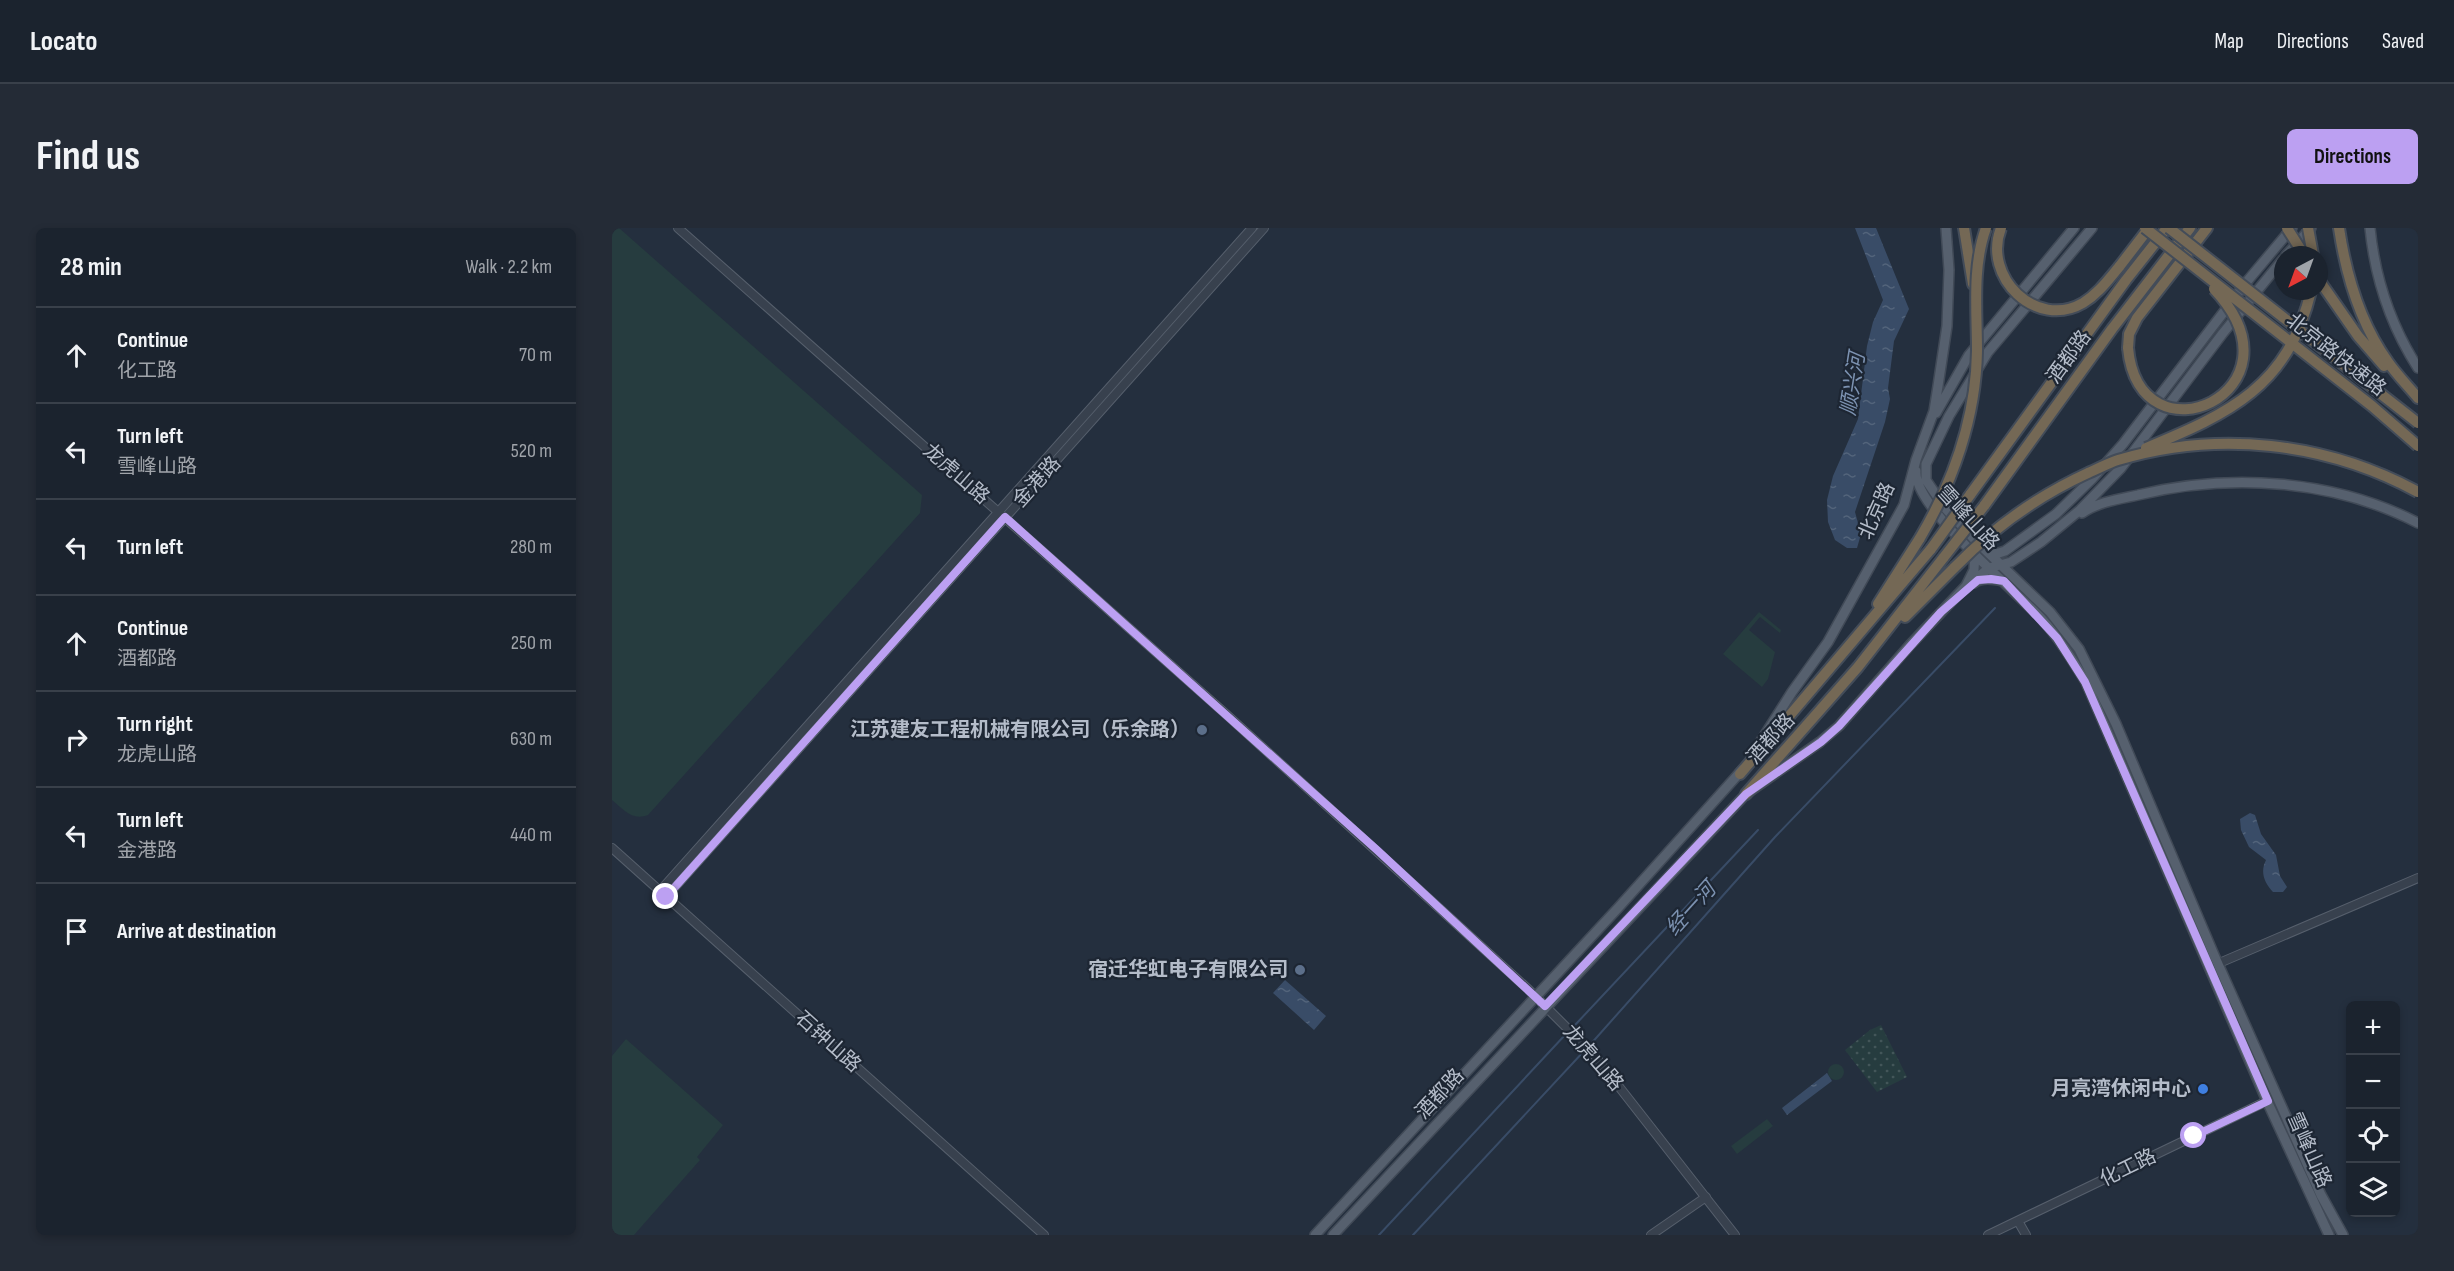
<!DOCTYPE html>
<meta charset="utf-8">
<style>
:root{--surface:#1b232e;--page:#242b36;--text:#f1f3f6;--muted:#a0a4aa;--line:#39404a;--accent:#bca0f2}
body{margin:0;font-family:"Sofia Sans Condensed","Noto Sans SC",sans-serif;background:var(--page);color:var(--text)}
.controls{position:absolute;right:18px;bottom:18px;display:grid;overflow:hidden;border-radius:9px;box-shadow:0 3px 9px #0003}
.controls button{width:54px;height:54px;display:grid;place-items:center;padding:0;border:0;border-bottom:2px solid var(--line);background:var(--surface);color:var(--text);font:30px sans-serif}
.compass{position:absolute;left:1662px;top:18px;width:54px;height:54px;border-radius:50%;background:var(--surface);box-shadow:0 3px 9px #0003;rotate:221deg}
.stop{position:absolute;width:18px;height:18px;margin:-14px;border:4px solid #bca0f2;border-radius:50%;background:#fff}
.stop.end{background:#bca0f2;border-color:#fff;box-shadow:0 2px 6px #0008}
.list{margin:0;padding:0;list-style:none}
h2{display:flex;justify-content:space-between;align-items:center;height:78px;margin:0;padding:0 24px;font-size:26px}
h2 small{font-size:20px;font-weight:400;color:var(--muted)}
.list li{display:grid;grid-template-columns:39px 1fr auto;gap:18px;align-items:center;box-sizing:border-box;height:96px;padding:0 24px;border-top:2px solid var(--line)}
.list b{display:block;font-size:22px;white-space:nowrap}
.list p{margin:0;font-size:20px;white-space:nowrap;color:var(--muted)}
.list em{font-size:20px;font-style:normal;color:var(--muted)}
.icon{flex:none;width:33px;height:33px;fill:none;stroke:currentColor;stroke-width:2;stroke-linecap:round;stroke-linejoin:round}
.map{position:relative;flex:none;width:1806px;height:1007px;overflow:hidden;border-radius:9px}
header{display:flex;align-items:center;gap:36px;box-sizing:border-box;height:84px;padding:0 30px;background:var(--surface);border-bottom:2px solid var(--line)}
header strong{font-size:28px}
nav{display:flex;gap:33px;margin-inline-start:auto;font-size:21px}
.intro{display:flex;align-items:center;justify-content:space-between;box-sizing:border-box;height:144px;padding:0 36px}
h1{margin:0;font-size:42px}
.button{padding:15px 27px;border-radius:9px;background:var(--accent);color:#111;font-size:21px;font-weight:700}
main{display:flex;gap:36px;padding:0 36px}
aside{flex:1;background:var(--surface);border-radius:9px;box-shadow:0 3px 9px #0003}
.map>svg:first-child{display:block}
.green{fill:#263c3f}
.garden{fill:url(#garden-dots)}
.water{fill:url(#water-ripples)}
.lines{fill:none;stroke-linecap:round;stroke-linejoin:round}
.stream{stroke:#394c67;stroke-width:2}
.minor-casing{stroke:#565f6c;stroke-width:10}
.major-casing{stroke:#414a57;stroke-width:12}
.highway-casing{stroke:#434c59;stroke-width:14}
.minor{stroke:#38414e;stroke-width:8}
.major{stroke:#56606e;stroke-width:9}
.highway{stroke:#746855;stroke-width:10}
.highway-bridge-casing{stroke:#434c59;stroke-width:14;stroke-linecap:butt}
.highway-bridge{stroke:#746855;stroke-width:10}
.route{stroke:#bca0f2;stroke-width:8}
.service-dot{fill:#5c6f8a;stroke:#1d2633;stroke-width:2}
.shop-dot{fill:#3f7fe0;stroke:#1d2633;stroke-width:2}
.labels{text-anchor:middle;dominant-baseline:central;stroke-width:4.5;stroke-linejoin:round;paint-order:stroke}
.street-label{font-size:20px;fill:#b4bcc9;stroke:#1d2633}
.poi-label{font-size:20px;font-weight:bold;fill:#b4bcc9;stroke:#1d2633;text-anchor:end}
.water-label{font-size:21px;font-style:italic;fill:#7c92b1;stroke:#1d2633}
</style>
<header>
<strong>Locato</strong>
<nav><a>Map</a><a>Directions</a><a>Saved</a></nav>
</header>
<div class="intro"><h1>Find us</h1><a class="button">Directions</a></div>
<main>
<aside>
<h2>28 min<small>Walk · 2.2 km</small></h2>
<ul class="list">
<li><svg class="icon" aria-label="ahead" viewBox="0 0 24 24"><path d="M12 20V5M6 11l6-6 6 6"/></svg><div><b>Continue</b><p>化工路</p></div><em>70 m</em></li>
<li><svg class="icon" aria-label="left" viewBox="0 0 24 24"><path d="M17 20v-9H6M10 6l-5 5 5 5"/></svg><div><b>Turn left</b><p>雪峰山路</p></div><em>520 m</em></li>
<li><svg class="icon" aria-label="left" viewBox="0 0 24 24"><path d="M17 20v-9H6M10 6l-5 5 5 5"/></svg><div><b>Turn left</b></div><em>280 m</em></li>
<li><svg class="icon" aria-label="ahead" viewBox="0 0 24 24"><path d="M12 20V5M6 11l6-6 6 6"/></svg><div><b>Continue</b><p>酒都路</p></div><em>250 m</em></li>
<li><svg class="icon" aria-label="right" viewBox="0 0 24 24"><path d="M7 20v-9h11M14 6l5 5-5 5"/></svg><div><b>Turn right</b><p>龙虎山路</p></div><em>630 m</em></li>
<li><svg class="icon" aria-label="left" viewBox="0 0 24 24"><path d="M17 20v-9H6M10 6l-5 5 5 5"/></svg><div><b>Turn left</b><p>金港路</p></div><em>440 m</em></li>
<li><svg class="icon" aria-label="arrive" viewBox="0 0 24 24"><path d="M6 21V4h12l-3 4 3 4H6"/></svg><div><b>Arrive at destination</b></div></li>
</ul>
</aside>
<div class="map">
<svg width="1806" height="1007" viewBox="0 0 1806 1007">
<defs>
<pattern id="garden-dots" width="8" height="8" patternUnits="userSpaceOnUse" patternTransform="scale(1.5)"><rect width="8" height="8" fill="#263c3f"/><path d="M2 2h.1M6 6h.1" fill="none" stroke="#435659" stroke-width="1.8" stroke-linecap="round"/></pattern>
<pattern id="water-ripples" width="26" height="14" patternUnits="userSpaceOnUse" patternTransform="scale(1.5)"><rect width="26" height="14" fill="#394c67"/><path d="M2 4q2-2 4 0t4 0M15 11q2-2 4 0t4 0" fill="none" stroke="#53647b"/></pattern>
</defs>
<rect width="100%" height="100%" fill="#242f3e"/>
<path class="green" d="M0 0H7L310 267 308 285 36 587C20 593 12 582 0 572Z
M1147 384 1169 402 1168 405 1148 389 1137 402 1163 424 1156 451 1150 459 1111 426Z
M14 811 111 897 85 929 88 932 22 1007H0V828Z
M1216 844a8 8 0 1 1 16 0a8 8 0 1 1-16 0Z
M1155 891 1161 898 1125 926 1119 918Z"/>
<path class="garden" d="M1269 797 1295 849 1265 864 1233 822 1258 802Z"/>
<path class="water" d="M1243 0H1264L1297 81 1282 113 1276 160 1278 171 1273 194 1243 284 1249 306 1245 320H1235L1223 312 1216 294 1215 272 1221 248 1246 191 1255 118 1261 94 1271 72Z
M1638 585 1643 587 1649 606 1664 627 1668 648 1675 659 1671 664H1661C1652 654 1648 644 1654 632L1637 619 1629 602 1628 591Z
M673 752 714 788 702 802 661 765Z
M1215 845 1220 853 1175 887 1170 880Z"/>
<g class="lines">
<path class="stream" d="M963 797 1146 602
M977 818 1163 609 1383 380
M767 1007 953 807
M801 1007 973 822"/>
<g class="minor-casing">
<path id="minor" d="M66 0 615 487 916 761 983 828 1123 1007
M0 620 432 1007
M48 663 640 0
M54 669 652 0
M1605 736 1806 650
M1406 993 1414 1007
M1039 1007 1094 969
M1376 1007 1655 873"/>
</g>
<g class="major-casing">
<path id="major" d="M1480 0 1376 124 1337 188 1314 236V252L1333 280 1363 312 1438 384 1467 421 1504 496 1602 727 1709 967 1731 1007
M1758 0C1763 50 1779 98 1806 140
M1674 27 1699 0
M1324 185 1357 127 1462 0
M1304 243C1301 279 1402 361 1429 390 1447 410 1460 431 1474 454L1655 873 1717 1007
M1470 285C1486 274 1507 271 1526 267 1618 245 1721 251 1806 295
M1375 322 1384 326 1393 323 1444 286 1480 251 1511 216 1637 51 1680 0
M1362 355C1370 349 1381 351 1391 353
M1358 356 1377 340 1399 334 1429 314 1468 282 1509 240 1611 105 1671 31
M1142 524 1180 464 1216 414 1292 277 1304 232 1322 183 1326 158 1335 98 1337 42 1334 0
M703 1007 1006 680 1131 541
M721 1007 1134 566 1208 514 1227 498 1298 417 1354 358 1362 342 1363 326"/>
</g>
<g class="highway-casing">
<path id="highway" d="M1352 0 1361 56
M1727 0C1734 47 1748 95 1776 134 1785 147 1796 158 1806 170
M1507 39 1537 0
M1707 52 1746 108 1772 138
M1516 120 1517 106 1525 90 1595 0
M1358 267 1514 52 1555 0
M1372 278 1500 101 1578 0
M1266 376 1308 310
M1293 389 1343 339
M1128 546 1319 321
M1134 566 1246 439 1332 329"/>
</g>
<use href="#minor" class="minor"/>
<use href="#major" class="major"/>
<use href="#highway" class="highway"/>
<g class="highway-bridge-casing">
<path id="highway-bridge" d="M1389 0C1370 49 1424 102 1471 75 1486 66 1496 52 1507 39
M1533 0 1760 178 1806 218
M1557 0 1806 195
M1675 0 1692 27
M1696 0 1701 27
M1516 120C1527 240 1699 164 1602 61
M1534 220C1618 185 1676 159 1699 63
M1308 310C1341 254 1364 189 1365 123 1365 83 1360 38 1374 0
M1319 321 1358 267
M1332 329 1372 278
M1343 339C1382 299 1426 268 1476 245 1486 241 1496 235 1506 232 1606 202 1714 214 1806 264"/>
</g>
<use href="#highway-bridge" class="highway-bridge"/>
</g>
<g class="lines">
<path class="route" d="M54 669 393 289 765 622 933 778 1134 566 1209 514 1227 498 1329 384 1366 352 1379 351 1392 353 1445 410 1473 454 1656 873 1582 908"/>
</g>
<g class="service-dot">
<circle cx="590" cy="502" r="6"/>
<circle cx="688" cy="742" r="6"/>
</g>
<circle class="shop-dot" cx="1591" cy="861" r="6"/>
<g class="labels">
<g class="street-label">
<text transform="translate(1724 127) rotate(38)">北京路快速路</text>
<text transform="translate(1457 129) rotate(-54)">酒都路</text>
<text transform="translate(344 246) rotate(41)">龙虎山路</text>
<text transform="translate(425 254) rotate(-48)">金港路</text>
<text transform="translate(1265 283) rotate(-66)">北京路</text>
<text transform="translate(1356 290) rotate(47)">雪峰山路</text>
<text transform="translate(1159 511) rotate(-48)">酒都路</text>
<text transform="translate(216 814) rotate(42)">石钟山路</text>
<text transform="translate(981 830) rotate(49)">龙虎山路</text>
<text transform="translate(828 866) rotate(-47)">酒都路</text>
<text transform="translate(1697 922) rotate(66)">雪峰山路</text>
<text transform="translate(1516 940) rotate(-26)">化工路</text>
</g>
<g class="poi-label">
<text x="578" y="502">江苏建友工程机械有限公司（乐余路）</text>
<text x="676" y="742">宿迁华虹电子有限公司</text>
<text x="1579" y="861">月亮湾休闲中心</text>
</g>
<g class="water-label">
<text transform="translate(1241 156) rotate(-81)">顺兴河</text>
<text transform="translate(1079 681) rotate(-48)">经一河</text>
</g>
</g>
</svg>
<div class="controls">
<button>+</button>
<button>−</button>
<button><svg class="icon" aria-label="locate" viewBox="0 0 24 24"><circle cx="12" cy="12" r="6"/><path d="M12 2v4M12 18v4M2 12h4M18 12h4"/></svg></button>
<button><svg class="icon" aria-label="layers" viewBox="0 0 24 24"><path d="M12 4l9 5-9 5-9-5zM3 14l9 5 9-5"/></svg></button>
</div>
<svg class="compass" viewBox="-18 -18 36 36"><path d="M0-13l5 13h-10z" fill="#e53935"/><path d="M0 13l5-13h-10z" fill="#a0a4aa"/></svg>
<div class="stop" style="left:1582px;top:908px"></div>
<div class="stop end" style="left:54px;top:669px"></div>
</div>
</main>
